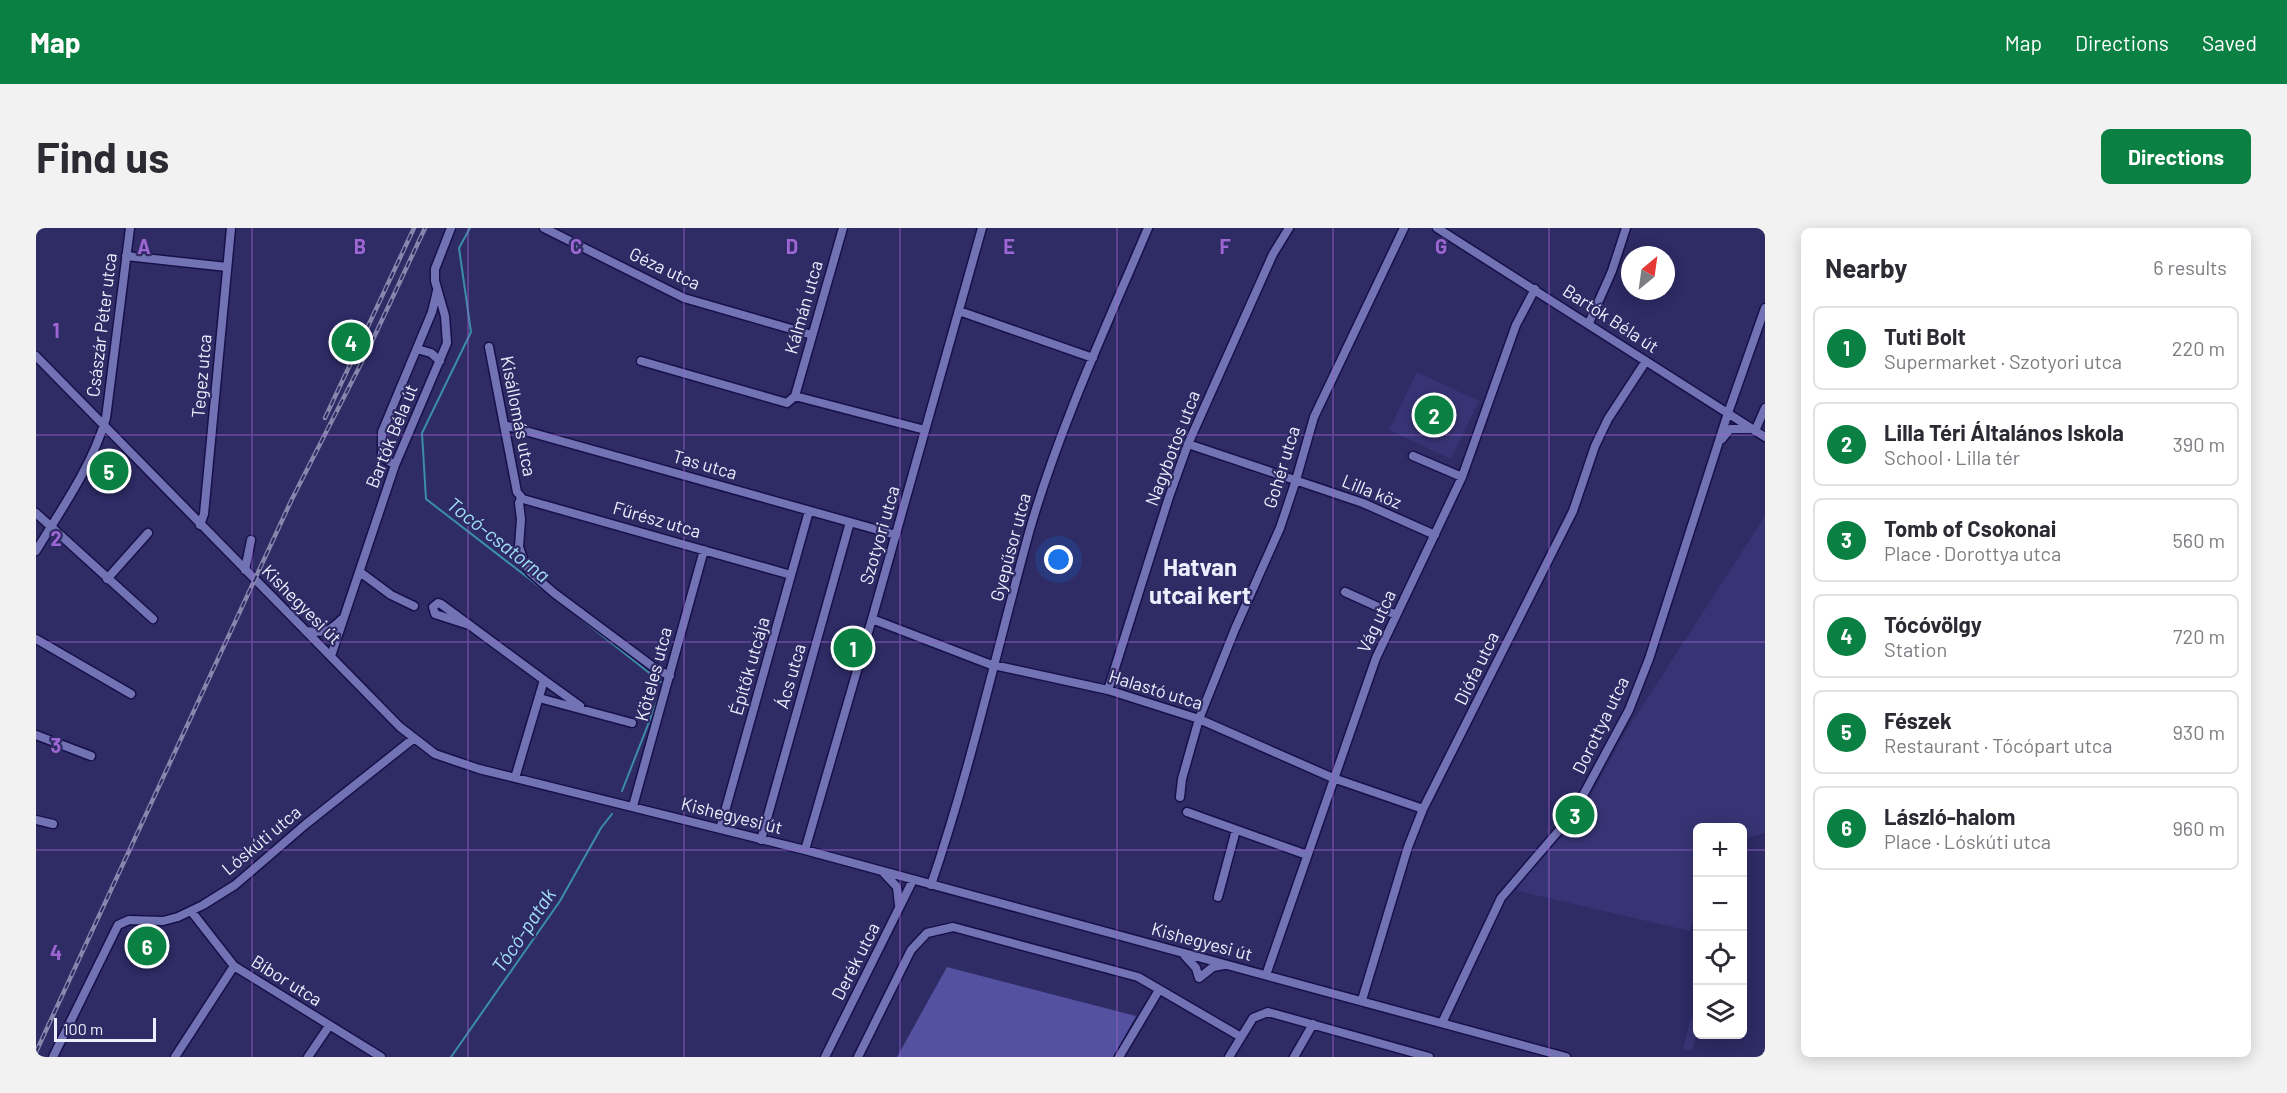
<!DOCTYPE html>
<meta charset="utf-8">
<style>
:root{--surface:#fff;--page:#f2f2f3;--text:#2b2b33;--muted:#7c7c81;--line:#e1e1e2;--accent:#0b8043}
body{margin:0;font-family:Barlow,sans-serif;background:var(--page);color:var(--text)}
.controls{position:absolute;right:18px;bottom:18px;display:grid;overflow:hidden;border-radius:9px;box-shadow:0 3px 15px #0003}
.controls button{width:54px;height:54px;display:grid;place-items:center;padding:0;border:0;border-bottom:2px solid var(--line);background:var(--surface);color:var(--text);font:30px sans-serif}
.compass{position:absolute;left:1585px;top:18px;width:54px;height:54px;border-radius:50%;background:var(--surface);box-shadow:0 3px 15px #0003;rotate:29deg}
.scale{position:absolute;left:18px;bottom:15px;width:102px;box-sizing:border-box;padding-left:6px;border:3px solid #edeefd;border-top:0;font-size:16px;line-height:21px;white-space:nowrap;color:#edeefd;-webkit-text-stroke:4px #2e2b65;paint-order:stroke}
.you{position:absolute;left:1023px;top:332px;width:21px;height:21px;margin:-15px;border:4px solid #fff;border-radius:50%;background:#1a73e8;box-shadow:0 0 0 9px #1a73e833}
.badge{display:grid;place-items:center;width:39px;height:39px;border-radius:50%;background:var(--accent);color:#fff;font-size:20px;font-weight:700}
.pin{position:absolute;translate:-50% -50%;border:3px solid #fff;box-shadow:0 2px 6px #0006}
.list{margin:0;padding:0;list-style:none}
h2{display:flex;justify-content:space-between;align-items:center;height:78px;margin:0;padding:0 24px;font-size:26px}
h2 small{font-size:20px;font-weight:400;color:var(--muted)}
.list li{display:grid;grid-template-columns:39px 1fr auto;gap:18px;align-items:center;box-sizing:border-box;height:84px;margin:0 12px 12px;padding:0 12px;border:2px solid var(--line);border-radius:9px}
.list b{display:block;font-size:22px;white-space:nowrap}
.list p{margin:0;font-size:20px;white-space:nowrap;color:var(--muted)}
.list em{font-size:20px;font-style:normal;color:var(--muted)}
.icon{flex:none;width:33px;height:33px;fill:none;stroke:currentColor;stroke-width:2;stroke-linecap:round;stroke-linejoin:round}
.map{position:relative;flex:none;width:1729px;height:829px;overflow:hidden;border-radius:9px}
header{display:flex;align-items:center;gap:36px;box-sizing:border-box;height:84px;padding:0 30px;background:var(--accent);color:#fff}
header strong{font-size:28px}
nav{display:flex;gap:33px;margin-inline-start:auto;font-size:21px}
.intro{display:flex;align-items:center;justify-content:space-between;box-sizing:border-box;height:144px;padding:0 36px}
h1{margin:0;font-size:42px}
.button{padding:15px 27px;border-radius:9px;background:var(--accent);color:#fff;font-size:21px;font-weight:700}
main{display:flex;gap:36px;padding:0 36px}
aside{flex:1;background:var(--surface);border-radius:9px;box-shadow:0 3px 15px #0003}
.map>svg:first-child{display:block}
.built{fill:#373475}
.green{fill:#5351a0}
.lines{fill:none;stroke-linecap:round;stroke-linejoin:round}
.stream{stroke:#3c8da6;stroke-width:2}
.minor-casing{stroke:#181048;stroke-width:11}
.minor{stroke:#7273b4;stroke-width:8}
.rail-casing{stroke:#8786ac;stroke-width:4.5}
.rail{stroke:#2e2b65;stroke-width:2;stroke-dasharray:7;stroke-linecap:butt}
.grid{fill:none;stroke:#9d66d2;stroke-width:1.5;stroke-opacity:0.55}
.labels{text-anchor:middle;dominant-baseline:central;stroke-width:4.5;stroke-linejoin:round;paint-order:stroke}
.street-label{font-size:18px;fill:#edeefd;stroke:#2e2b65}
.water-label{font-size:20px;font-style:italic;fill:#a3e1f7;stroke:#2e2b65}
.district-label{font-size:24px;font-weight:bold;fill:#edeefd;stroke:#2e2b65}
.grid-label{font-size:20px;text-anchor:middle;font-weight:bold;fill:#9d66d2;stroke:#2e2b65;stroke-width:4.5;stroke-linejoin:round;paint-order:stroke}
</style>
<header>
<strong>Map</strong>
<nav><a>Map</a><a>Directions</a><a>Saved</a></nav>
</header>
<div class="intro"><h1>Find us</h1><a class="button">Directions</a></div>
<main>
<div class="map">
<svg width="1729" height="829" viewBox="0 0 1729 829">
<rect width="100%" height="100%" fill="#2e2b65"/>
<path class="built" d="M1381 144 1443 173 1415 231 1353 202Z
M1729 288V605L1707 611 1706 600H1662L1661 676 1654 703 1481 663 1484 653 1541 593 1589 505Z
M1655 789 1662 791 1661 804 1656 823 1647 821Z"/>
<path class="green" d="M911 739 1100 788 1077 829H861Z"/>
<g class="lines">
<path class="stream" d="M434 0 423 20 435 104 386 205 390 271 513 366
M525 375 626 455V461L586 563
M415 829 524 673 565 600 576 586"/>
<g class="minor-casing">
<path id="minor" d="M508 0 648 70 776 107
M1401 0 1729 209
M90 28 191 39
M923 83 1057 130
M1553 95 1576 43 1590 0
M453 119 481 264 487 271 755 347
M381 121 395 125 404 133
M0 128 364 499 399 526 443 541 769 622 1530 829
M605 133 751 175 759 168 807 0
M759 168 889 202
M468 197 860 307
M1719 203 1729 180
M1686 211 1694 201H1713
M1152 216 1327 275 1399 307
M1377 228 1426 249
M359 237 348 230 346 226V204L396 84 401 63
M485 270 483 275 485 291 483 319 489 336 494 344 518 365 620 441 634 448
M0 285 117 391
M164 297 168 286 195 0
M0 323C26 280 56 238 70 190L94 0
M209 342 215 312
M324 344 355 367 378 378
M71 351 112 305
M1309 364 1360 387
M836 391 953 436 1072 462 1163 491 1297 550 1387 581
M433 397 399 386 397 379 402 375 405 376 508 452 479 550
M270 403C289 405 293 404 306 391
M0 411 95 466
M295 428 359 237 411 115 409 88 399 53V41L415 0
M508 452 544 478
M1072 462 1133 269 1152 216 1237 26 1253 0
M503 470 596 495
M0 507 55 528
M1144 569 1146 551 1163 491 1199 401 1244 300 1260 252 1278 189 1368 0
M597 578 668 322
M1151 584 1271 627
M0 592 17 596
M684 601 773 283
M725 612 814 294
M769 622 836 391 946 0
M847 644 861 659 863 677
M895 657C935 540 961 420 994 301 1024 198 1070 99 1112 0
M1182 669 1200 602
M155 683 198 738 345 829
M1149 728 1160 740 1163 750 1177 739 1188 737
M1230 747 1340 430 1426 249 1480 97 1499 61
M1326 772 1372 619 1387 581 1537 283 1559 218 1572 191 1610 133
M1406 795 1465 670 1537 586 1593 482 1613 431 1692 185 1729 80
M17 829 82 697 93 692 127 693 142 689 167 677 199 657 270 596 377 511
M139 829 198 738
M272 829 293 798
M789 829 877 652
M822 829 875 722 891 705 917 699 1102 749 1205 809
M1083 829 1123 762
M1193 829 1217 790 1232 784 1393 829
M1258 829 1277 796"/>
</g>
<use href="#minor" class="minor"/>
<g class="rail-casing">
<path id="rail" d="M289 190 378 0
M0 824 256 271 332 122 389 0"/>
</g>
<use href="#rail" class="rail"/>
</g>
<path class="grid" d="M216 0V829M432 0V829M648 0V829M864 0V829M1081 0V829M1297 0V829M1513 0V829M0 207H1729M0 414H1729M0 622H1662M1706 622H1729"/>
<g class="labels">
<g class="street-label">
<text transform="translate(629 40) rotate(25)">Géza utca</text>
<text transform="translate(767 79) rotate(-74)">Kálmán utca</text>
<text transform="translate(1575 90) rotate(33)">Bartók Béla út</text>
<text transform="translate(65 97) rotate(-83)">Császár Péter utca</text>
<text transform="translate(165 148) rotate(-85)">Tegez utca</text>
<text transform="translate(483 188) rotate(79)">Kisállomás utca</text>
<text transform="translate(355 208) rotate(-68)">Bartók Béla út</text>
<text transform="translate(1136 220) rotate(-69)">Nagybotos utca</text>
<text transform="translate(669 236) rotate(16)">Tas utca</text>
<text transform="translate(1245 239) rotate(-73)">Gohér utca</text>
<text transform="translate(1336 263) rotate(22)">Lilla köz</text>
<text transform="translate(621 291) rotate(16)">Fűrész utca</text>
<text transform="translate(843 307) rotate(-74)">Szotyori utca</text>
<text transform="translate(974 319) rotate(-75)">Gyepűsor utca</text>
<text transform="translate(266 376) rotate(45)">Kishegyesi út</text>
<text transform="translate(1340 393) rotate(-65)">Vág utca</text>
<text transform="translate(713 438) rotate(-74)">Építők utcája</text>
<text transform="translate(1440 440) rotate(-64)">Diófa utca</text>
<text transform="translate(617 446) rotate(-75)">Köteles utca</text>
<text transform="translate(754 448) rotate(-74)">Ács utca</text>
<text transform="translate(1120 461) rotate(17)">Halastó utca</text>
<text transform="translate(1564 497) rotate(-64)">Dorottya utca</text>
<text transform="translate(696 587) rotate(14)">Kishegyesi út</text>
<text transform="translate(225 612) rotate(-40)">Lóskúti utca</text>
<text transform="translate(1166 713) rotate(15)">Kishegyesi út</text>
<text transform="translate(819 733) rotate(-63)">Derék utca</text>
<text transform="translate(251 752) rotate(32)">Bíbor utca</text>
</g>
<g class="water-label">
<text transform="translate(463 311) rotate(38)">Tocó-csatorna</text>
<text transform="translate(487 702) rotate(-56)">Tócó-patak</text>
</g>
<g class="district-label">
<text x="1164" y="338">Hatvan<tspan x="1164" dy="28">utcai kert</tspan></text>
</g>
</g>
<g class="grid-label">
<text x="108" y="26">A</text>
<text x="324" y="26">B</text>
<text x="540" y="26">C</text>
<text x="756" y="26">D</text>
<text x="973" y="26">E</text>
<text x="1189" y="26">F</text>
<text x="1405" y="26">G</text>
<text x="20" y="110">1</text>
<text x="20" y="318">2</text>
<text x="20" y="525">3</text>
<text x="20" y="732">4</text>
</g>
</svg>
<div class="controls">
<button>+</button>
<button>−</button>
<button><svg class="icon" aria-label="locate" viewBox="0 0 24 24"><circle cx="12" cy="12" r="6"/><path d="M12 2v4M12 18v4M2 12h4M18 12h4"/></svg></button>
<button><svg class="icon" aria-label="layers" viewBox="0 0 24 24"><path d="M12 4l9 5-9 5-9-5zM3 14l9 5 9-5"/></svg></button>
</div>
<svg class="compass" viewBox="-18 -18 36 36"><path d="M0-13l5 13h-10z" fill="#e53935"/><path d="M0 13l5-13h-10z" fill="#7c7c81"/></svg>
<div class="scale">100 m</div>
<div class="you"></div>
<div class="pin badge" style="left:817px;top:420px">1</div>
<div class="pin badge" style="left:1398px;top:187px">2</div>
<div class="pin badge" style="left:1539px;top:587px">3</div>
<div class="pin badge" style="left:315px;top:114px">4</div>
<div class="pin badge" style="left:73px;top:243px">5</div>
<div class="pin badge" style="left:111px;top:718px">6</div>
</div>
<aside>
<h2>Nearby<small>6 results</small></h2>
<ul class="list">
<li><span class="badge">1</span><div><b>Tuti Bolt</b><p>Supermarket · Szotyori utca</p></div><em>220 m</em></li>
<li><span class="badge">2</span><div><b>Lilla Téri Általános Iskola</b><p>School · Lilla tér</p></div><em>390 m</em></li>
<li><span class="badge">3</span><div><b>Tomb of Csokonai</b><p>Place · Dorottya utca</p></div><em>560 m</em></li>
<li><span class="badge">4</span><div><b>Tócóvölgy</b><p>Station</p></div><em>720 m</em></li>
<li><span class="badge">5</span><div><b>Fészek</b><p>Restaurant · Tócópart utca</p></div><em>930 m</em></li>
<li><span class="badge">6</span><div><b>László-halom</b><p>Place · Lóskúti utca</p></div><em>960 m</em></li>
</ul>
</aside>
</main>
